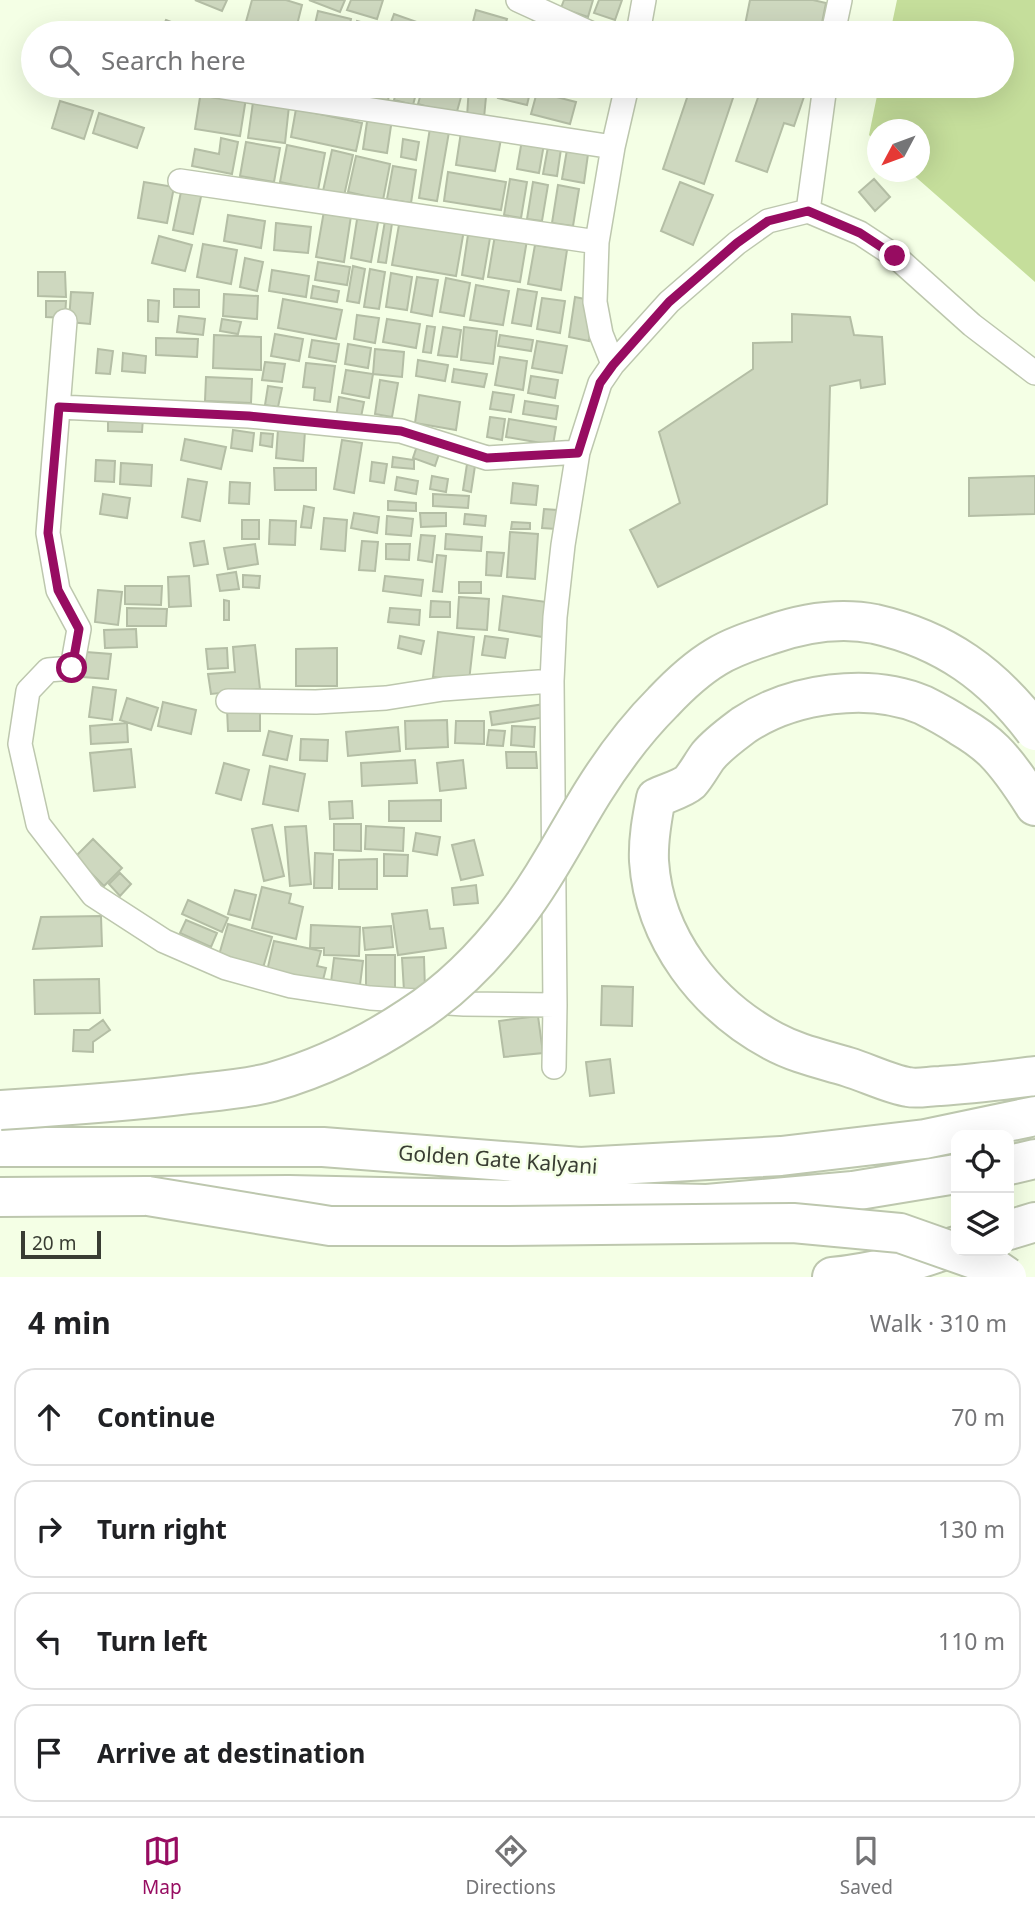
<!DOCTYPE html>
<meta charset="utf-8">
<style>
:root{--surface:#fff;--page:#f2f2f2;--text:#202124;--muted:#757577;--line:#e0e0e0;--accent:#970c61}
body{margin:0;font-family:"Noto Sans",sans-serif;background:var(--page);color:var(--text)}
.controls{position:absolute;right:21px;bottom:21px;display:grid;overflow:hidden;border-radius:14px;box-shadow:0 7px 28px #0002}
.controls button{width:63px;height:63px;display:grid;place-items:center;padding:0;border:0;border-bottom:2px solid var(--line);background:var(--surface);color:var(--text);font:35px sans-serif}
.compass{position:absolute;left:867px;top:119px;width:63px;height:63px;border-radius:50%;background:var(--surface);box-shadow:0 7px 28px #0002;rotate:229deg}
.scale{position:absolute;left:21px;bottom:18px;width:80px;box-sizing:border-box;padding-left:7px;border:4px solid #393d33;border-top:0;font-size:19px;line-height:24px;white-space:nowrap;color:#393d33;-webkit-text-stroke:5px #f4ffe5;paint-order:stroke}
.stop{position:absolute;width:21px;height:21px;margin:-16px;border:5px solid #970c61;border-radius:50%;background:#fff}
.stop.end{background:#970c61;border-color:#fff;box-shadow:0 2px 7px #0008}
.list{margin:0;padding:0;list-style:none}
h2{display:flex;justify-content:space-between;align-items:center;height:91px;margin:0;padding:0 28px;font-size:30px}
h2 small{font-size:23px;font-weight:400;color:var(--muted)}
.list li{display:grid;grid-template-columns:46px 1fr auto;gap:21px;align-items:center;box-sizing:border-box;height:98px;margin:0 14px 14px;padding:0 14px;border:2px solid var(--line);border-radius:21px}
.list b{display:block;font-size:26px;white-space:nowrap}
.list em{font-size:23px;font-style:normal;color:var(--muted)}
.icon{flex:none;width:38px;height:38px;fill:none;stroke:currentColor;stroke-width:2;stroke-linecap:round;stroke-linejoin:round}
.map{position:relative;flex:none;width:1035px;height:1277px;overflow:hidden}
.search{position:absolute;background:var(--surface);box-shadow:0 7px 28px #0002;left:21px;right:21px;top:21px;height:77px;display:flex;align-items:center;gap:18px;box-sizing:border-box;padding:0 24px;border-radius:38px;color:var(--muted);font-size:26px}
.sheet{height:539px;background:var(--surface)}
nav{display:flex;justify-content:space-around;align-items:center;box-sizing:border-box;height:98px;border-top:2px solid var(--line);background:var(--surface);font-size:19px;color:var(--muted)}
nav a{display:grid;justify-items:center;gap:4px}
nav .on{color:var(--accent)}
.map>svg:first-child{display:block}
.water{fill:#c5de9b}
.building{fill:#ced8bf;stroke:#b4bea5;stroke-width:2}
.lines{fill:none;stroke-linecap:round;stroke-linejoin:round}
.minor-casing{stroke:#bdc7ae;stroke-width:26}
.trunk-casing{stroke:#bdc7ae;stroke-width:42}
.motorway-casing{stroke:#bdc7ae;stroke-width:42}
.minor{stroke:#fff;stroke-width:23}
.trunk{stroke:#fff;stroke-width:38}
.motorway{stroke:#fff;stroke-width:38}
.motorway-bridge-casing{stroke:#bdc7ae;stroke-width:42;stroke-linecap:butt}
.motorway-bridge{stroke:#fff;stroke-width:38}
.route{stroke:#970c61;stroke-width:9}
.labels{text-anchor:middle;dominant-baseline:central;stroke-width:5;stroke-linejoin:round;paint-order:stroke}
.street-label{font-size:21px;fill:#393d33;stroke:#f4ffe5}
</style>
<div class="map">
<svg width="1035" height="1277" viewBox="0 0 1035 1277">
<rect width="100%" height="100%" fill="#f4ffe5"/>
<path class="water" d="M897 0H1035V282L910 172H920V130H878L877 143 869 135 879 86H1002V33H890Z"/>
<path class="building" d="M195 0H227L222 11Z
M252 0H286L302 5 295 33H260L244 29Z
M309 0H345L340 12Z
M351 0H383L377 19 347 10Z
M564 0H593L588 17 561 8Z
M599 0H622L615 20 594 13Z
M750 0H813L826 3 820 33H759L744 30Z
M476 10 507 19 503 33H483L471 30Z
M318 11 351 19 348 33H313Z
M537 12 555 20 549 33H527Z
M394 14 417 22 413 33H387Z
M166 20 199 33H160Z
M357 21 383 28 381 33H353Z
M421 24 446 33H417Z
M310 86H343L342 96 309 92Z
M350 86H391L387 105 347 98Z
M398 86H418L413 105 394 100Z
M423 86H464L456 115 418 104Z
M469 86H487L484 118 467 117Z
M501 86H520L531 88 527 105 498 98Z
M691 86H737L704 184 663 169Z
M762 86H800L807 88 794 126 784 123 767 172 736 161Z
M201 91 246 98 240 136 195 129Z
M537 92 576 102 570 124 531 114Z
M60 101 93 111 84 139 52 128Z
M253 102 289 106 285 143 248 138Z
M296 109 362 123 356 151 291 137Z
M99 113 144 128 137 148 93 133Z
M368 115 392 119 387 153 363 149Z
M430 128 449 132 437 201 419 198Z
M461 132 501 139 495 171 456 165Z
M221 138 238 142 232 174 192 166 195 149 219 154Z
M403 139 419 142 416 160 401 157Z
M522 140 544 144 539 173 517 169Z
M246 142 280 148 274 182 240 176Z
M568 144 589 147 584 183 562 179Z
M287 145 325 153 318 190 280 182Z
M548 147 561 149 557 176 543 174Z
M332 150 353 155 344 196 323 191Z
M356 156 390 164 383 200 348 192Z
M393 166 416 170 411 203 387 199Z
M448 172 506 182 501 210 444 201Z
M510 179 527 182 521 218 504 215Z
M874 179 890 197 875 211 859 192Z
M144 182 174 187 167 223 138 218Z
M533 182 548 185 542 221 527 219Z
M680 182 713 195 693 245 661 231Z
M558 185 579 189 573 226 552 223Z
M182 187 202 192 193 234 173 230Z
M324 211 351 216 344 262 316 257Z
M358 213 379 217 371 262 351 258Z
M228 215 265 221 261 248 224 241Z
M386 215 393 217 386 263 378 262Z
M400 219 464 230 456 276 392 265Z
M276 223 311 227 308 253 274 250Z
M469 228 491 232 483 279 462 275Z
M495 235 527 240 520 282 488 277Z
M159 236 192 245 185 271 152 263Z
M203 244 237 250 231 284 197 277Z
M535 245 567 250 561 290 528 284Z
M245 258 263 262 257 291 240 287Z
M318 262 350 267 347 285 315 280Z
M353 266 365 269 359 303 347 301Z
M370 269 385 272 379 309 364 307Z
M272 270 309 276 306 297 269 291Z
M38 272H65L66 297 38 296Z
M391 273 412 277 407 310 386 307Z
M417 277 438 280 432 316 411 312Z
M446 278 470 283 464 316 440 312Z
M476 285 509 291 503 325 470 320Z
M313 286 339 291 337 302 311 298Z
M174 289 199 290V307H174Z
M518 289 537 292 531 326 512 323Z
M71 292 93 293 90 324 69 322Z
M224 294 258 296 257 319 223 316Z
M575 297 595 301 589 341 569 337Z
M542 298 565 301 560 333 537 329Z
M283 299 342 310 336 339 278 328Z
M148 300 159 301 158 322 148 321Z
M46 301H66L65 318 46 317Z
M792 314 850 317 854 335 882 337 885 384 861 388 860 380 830 386 827 504 658 587 630 530 680 503 659 432 753 369V343L792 342Z
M357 315 379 318 375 343 354 339Z
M179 316 205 319 203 335 177 332Z
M222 319 241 322 238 334 220 331Z
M387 319 420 324 416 348 383 342Z
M427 326 435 327 431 353 423 352Z
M443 327 461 330 457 357 438 355Z
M464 327 497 331 493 364 461 360Z
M275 334 303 339 299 361 271 356Z
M214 335 261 337V370L213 368Z
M500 335 533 340 531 351 498 346Z
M156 338 198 339 197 357 156 355Z
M312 340 339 344 336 362 309 357Z
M537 341 567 346 562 373 532 368Z
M348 344 371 348 368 368 345 364Z
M98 349 113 351 110 374 96 373Z
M375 349 404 352 402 377 373 374Z
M123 353 146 356 145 373 122 371Z
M500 357 527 361 523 390 495 385Z
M418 360 448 365 445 381 416 376Z
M265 362 285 364 282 382 262 380Z
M306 363 335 366 330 402 314 400 315 388 303 387Z
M454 369 487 374 484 387 452 382Z
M346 370 373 374 369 398 342 393Z
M531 376 558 380 555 398 528 393Z
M206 377 252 379 251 403 205 401Z
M380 380 398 383 392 417 375 414Z
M268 386 282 388 278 407 265 405Z
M493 392 514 395 511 412 490 409Z
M419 395 460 402 456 430 415 423Z
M339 397 364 402 360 422 336 418Z
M525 401 558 406 556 419 523 414Z
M490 417 505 419 502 440 487 437Z
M108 418H143L142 432 108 431Z
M509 419 556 427 553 445 506 437Z
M278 429 305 431 303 461 276 458Z
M233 430 254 433 252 451 231 448Z
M261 433 273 434 272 447 260 445Z
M185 439 226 447 221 469 181 460Z
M342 440 362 443 354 493 334 489Z
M417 446 439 454 435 466 413 458Z
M393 457 414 460V469L392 467Z
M96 460 115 461 114 482 95 481Z
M372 462 387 464 384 483 370 481Z
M121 463 152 465 151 486 120 484Z
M467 464 475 466 471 492 463 490Z
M274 468H316V490H275Z
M432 476 448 479 446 492 430 489Z
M1035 476V514L969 516V478Z
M397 477 418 481 416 494 395 490Z
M188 479 207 482 200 521 182 517Z
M230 482 250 483 249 504 229 503Z
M513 483 538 486 536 505 511 503Z
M103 494 130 498 127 518 100 514Z
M433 494 469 496 468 508 433 506Z
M388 501 416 503V511L388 510Z
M304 506 314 508 311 528 301 527Z
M544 509 557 510 556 529 542 528Z
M354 513 379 517 377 533 351 528Z
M420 513H446V526L421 527Z
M465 514 486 516 485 526 464 524Z
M387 516 413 519 411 536 386 534Z
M324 518 347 520 345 551 321 549Z
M242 520H259V539H242Z
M270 520 296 521 295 545 269 544Z
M512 522 530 523V529H511Z
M510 532 538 534 535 579 507 577Z
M446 534 482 537 481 551 445 549Z
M421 535 435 536 432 562 418 560Z
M204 541 208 564 194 566 190 543Z
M362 541 378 542 375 571 359 570Z
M255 544 258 564 228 569 224 548Z
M386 544H410L409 560 386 559Z
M487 552 504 553 501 576 486 575Z
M437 555 446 556 442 592 433 591Z
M236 572 239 589 220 591 217 575Z
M243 575 260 576 259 588 243 587Z
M189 576 191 606 169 607 168 577Z
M385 576 423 580 421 596 383 591Z
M459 582H481V593H459Z
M125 586H162L161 605 125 604Z
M98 590 122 592 118 625 95 622Z
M503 596 554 603 549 638 499 630Z
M459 597 489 599 487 630 457 628Z
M224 600 229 601V620H224Z
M431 601 450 602V617H430Z
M127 608 167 609 166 626H127Z
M390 608 420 610 419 625 388 622Z
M136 629 137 647 105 648 104 630Z
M438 632 474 637 469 681 433 677Z
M400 636 424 641 421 654 398 648Z
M485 636 508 639 505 658 482 655Z
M255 645 260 689 211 694 208 674 235 672 233 647Z
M227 648 228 668 208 669 206 649Z
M337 648V686H296V649Z
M86 652 111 654 108 679 83 677Z
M93 687 116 690 112 720 89 717Z
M127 698 158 708 151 730 120 720Z
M163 702 196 710 191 734 158 726Z
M545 704 547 717 492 725 490 712Z
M227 709H260V731H228Z
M447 720 448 747 406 749 405 721Z
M456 721H484V744L455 743Z
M127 723 128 742 91 744 90 726Z
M512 726 535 727 534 747 511 745Z
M398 727 400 751 348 756 346 732Z
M489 730 505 731 503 746 487 745Z
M269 731 292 736 287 760 263 755Z
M301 739 328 740 327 761 300 760Z
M131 749 135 787 94 791 90 753Z
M506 752H536L537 768H507Z
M415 760 417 783 362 786 361 763Z
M463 760 466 788 440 791 437 763Z
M224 763 249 770 241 800 216 793Z
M270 766 305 774 298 811 263 804Z
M441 800V821H389V801Z
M352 801 353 818 330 819 329 802Z
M334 824H361V851L334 850Z
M272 825 284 876 264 881 252 829Z
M306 826 311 884 290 886 285 827Z
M366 826 404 828 403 851 365 849Z
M416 833 440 837 437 855 413 851Z
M93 839 122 868 104 886 75 857Z
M474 840 483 875 461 880 452 845Z
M315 853 333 854 332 888H314Z
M384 854 408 855 407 876H384Z
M377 859V889H339V860Z
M120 873 131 884 120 896 109 884Z
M476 885 478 903 454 905 452 888Z
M262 887 291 894 289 903 303 907 296 939 252 928Z
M235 890 256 895 250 920 228 914Z
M188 900 228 918 222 932 182 914Z
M427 910 430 929 443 928 446 948 398 955 392 914Z
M101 916 102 946 33 949 41 917Z
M186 920 217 933 211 947 180 933Z
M228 924 272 937 263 968 219 955Z
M311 925 360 927 359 956 324 955V948H310Z
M391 926 393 947 365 950 363 928Z
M274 941 321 951 317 966 326 968 322 984 267 971Z
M366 955H395V990H366Z
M424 957 425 990 404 991 402 958Z
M334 958 363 961 360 985 331 982Z
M99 979 100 1013 35 1014 34 980Z
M602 986 633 987 632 1026 601 1025Z
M538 1016 543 1053 504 1057 499 1021Z
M103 1020 110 1030 93 1042V1052L73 1051 74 1030H89Z
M610 1059 614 1093 590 1096 586 1062Z"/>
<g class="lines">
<g class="minor-casing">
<path id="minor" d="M518 0 590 33
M638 33 644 0
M833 33 840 0
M216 86 613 147
M180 181 597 242
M808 211 825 86
M65 321 48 533 58 590 79 629 72 668 48 670 28 691 20 744 38 824 93 895 164 941 226 968 291 986 370 998 464 1004 555 1005
M613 364 601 334 595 302 597 242 613 147 627 86
M59 407 249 416 401 431 487 458 578 452
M228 701 316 702 386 698 443 689 552 681
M554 1067 555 1005 552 681 555 617 563 545 578 452 600 383 613 364 669 302 737 243 768 221 808 211 860 233 895 256 972 325 1035 373"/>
</g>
<g class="trunk-casing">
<path id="trunk" d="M1009 1230 1035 1222
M832 1277C875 1273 916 1261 956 1246"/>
</g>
<g class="motorway-casing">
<path id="motorway" d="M1035 806C1023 787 1010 767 994 751 984 741 972 733 960 726 948 718 935 711 923 705 869 682 792 693 744 725 732 734 718 744 708 756 702 764 697 774 690 782 682 789 666 793 656 798 652 818 648 839 649 861 654 938 706 1005 773 1041 797 1054 822 1059 848 1067 865 1072 892 1085 908 1087 918 1089 930 1086 940 1086 972 1084 1003 1080 1035 1076
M0 1147H323L580 1167 781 1156 925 1139 1035 1116
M1009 1165 1035 1159
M0 1197 289 1195 707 1204 853 1191 956 1174"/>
</g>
<use href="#minor" class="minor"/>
<use href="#trunk" class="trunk"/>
<use href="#motorway" class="motorway"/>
<g class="motorway-bridge-casing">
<path id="motorway-bridge" d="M0 1110C64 1106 127 1102 190 1094 217 1091 246 1089 272 1082 321 1068 368 1045 410 1017 451 991 486 955 515 917 545 878 567 834 593 792 613 760 636 729 663 702 679 685 696 669 716 657 732 647 751 641 769 635 803 623 839 617 875 624 945 640 993 675 1035 731
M148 1196 330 1226H505L793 1223 900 1233 988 1264 1007 1277"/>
</g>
<use href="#motorway-bridge" class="motorway-bridge"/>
</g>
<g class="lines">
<path class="route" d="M72 668 79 629 58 590 48 533 59 407 249 416 401 431 487 458 578 453 600 383 613 365 669 302 737 243 768 221 808 211 860 233 895 256"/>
</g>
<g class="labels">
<g class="street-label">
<text transform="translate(498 1159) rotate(4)">Golden Gate Kalyani</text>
</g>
</g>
</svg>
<div class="controls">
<button><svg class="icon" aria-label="locate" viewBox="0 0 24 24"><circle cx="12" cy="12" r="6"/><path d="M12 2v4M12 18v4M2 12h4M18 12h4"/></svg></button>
<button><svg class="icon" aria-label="layers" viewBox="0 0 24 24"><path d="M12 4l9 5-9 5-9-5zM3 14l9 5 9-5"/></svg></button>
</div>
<svg class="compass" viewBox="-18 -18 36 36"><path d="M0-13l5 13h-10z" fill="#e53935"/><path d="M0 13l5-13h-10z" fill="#757577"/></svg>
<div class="scale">20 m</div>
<div class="stop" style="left:72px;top:668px"></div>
<div class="stop end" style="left:895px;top:256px"></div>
<div class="search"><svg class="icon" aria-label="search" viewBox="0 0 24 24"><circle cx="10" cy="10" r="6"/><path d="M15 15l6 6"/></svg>Search here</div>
</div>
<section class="sheet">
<h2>4 min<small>Walk · 310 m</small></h2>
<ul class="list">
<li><svg class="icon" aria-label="ahead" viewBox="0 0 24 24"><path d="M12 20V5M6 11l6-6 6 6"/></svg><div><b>Continue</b></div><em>70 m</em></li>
<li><svg class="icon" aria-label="right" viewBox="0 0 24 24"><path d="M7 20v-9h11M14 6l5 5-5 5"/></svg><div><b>Turn right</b></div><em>130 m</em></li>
<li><svg class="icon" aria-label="left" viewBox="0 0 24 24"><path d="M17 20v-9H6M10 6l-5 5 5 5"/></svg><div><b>Turn left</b></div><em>110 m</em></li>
<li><svg class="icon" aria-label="arrive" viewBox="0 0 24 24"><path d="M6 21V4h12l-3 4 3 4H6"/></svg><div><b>Arrive at destination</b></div></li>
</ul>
</section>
<nav>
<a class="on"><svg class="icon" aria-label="map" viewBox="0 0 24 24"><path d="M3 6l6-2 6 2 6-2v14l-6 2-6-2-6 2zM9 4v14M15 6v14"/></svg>Map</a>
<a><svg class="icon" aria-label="directions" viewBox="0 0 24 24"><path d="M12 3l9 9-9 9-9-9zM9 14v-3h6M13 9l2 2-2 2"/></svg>Directions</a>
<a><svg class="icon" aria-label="saved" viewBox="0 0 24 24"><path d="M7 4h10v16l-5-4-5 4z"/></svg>Saved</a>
</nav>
